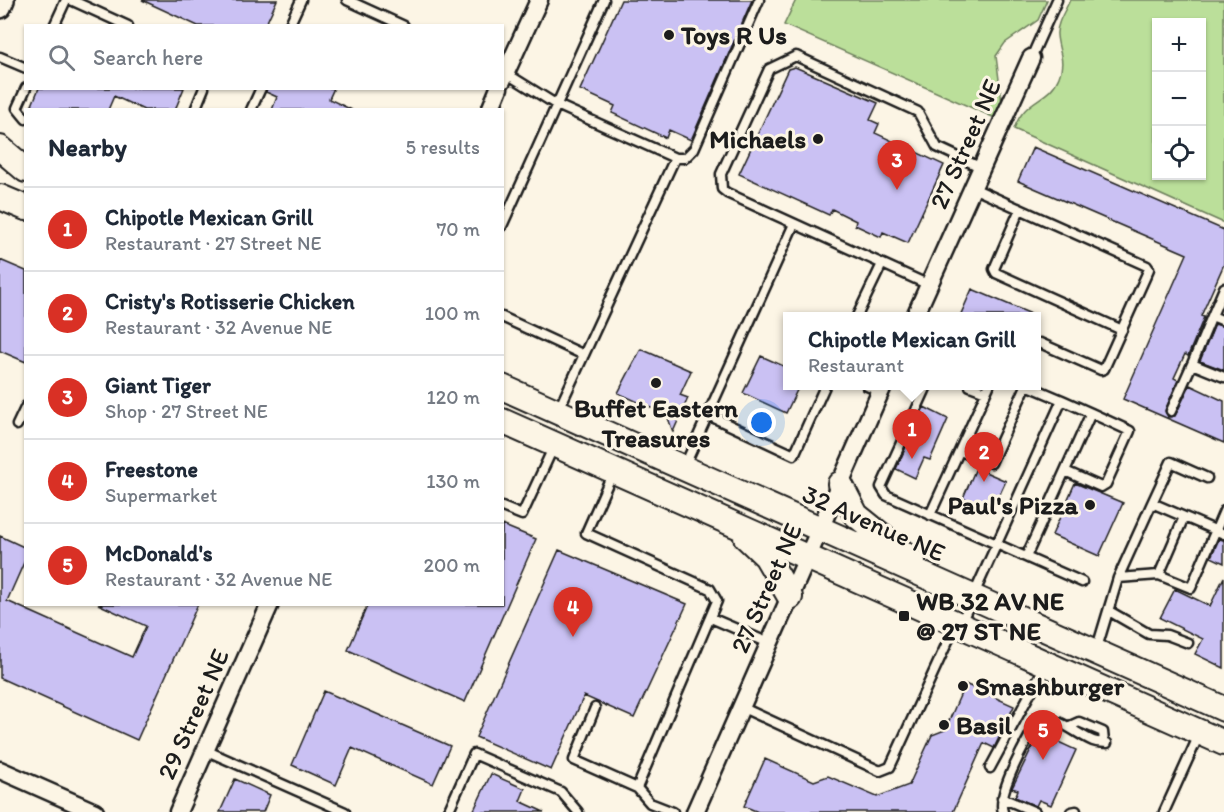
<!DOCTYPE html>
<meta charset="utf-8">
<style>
:root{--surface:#fff;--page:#f6f6f7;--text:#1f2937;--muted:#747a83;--line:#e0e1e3;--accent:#d93025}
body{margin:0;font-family:Itim,sans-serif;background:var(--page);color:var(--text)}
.controls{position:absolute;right:18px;top:18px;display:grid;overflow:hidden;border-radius:0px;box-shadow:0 2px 4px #0004}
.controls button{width:54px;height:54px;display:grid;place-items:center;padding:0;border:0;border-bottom:2px solid var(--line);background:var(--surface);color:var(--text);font:30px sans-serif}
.you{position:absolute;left:762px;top:423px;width:21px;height:21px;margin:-15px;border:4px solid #fff;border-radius:50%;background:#1a73e8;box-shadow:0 0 0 9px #1a73e833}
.badge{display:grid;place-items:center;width:39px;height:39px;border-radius:50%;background:var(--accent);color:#fff;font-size:20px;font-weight:700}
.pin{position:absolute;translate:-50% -50px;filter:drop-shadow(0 2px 3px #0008)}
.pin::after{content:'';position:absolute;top:32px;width:21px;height:18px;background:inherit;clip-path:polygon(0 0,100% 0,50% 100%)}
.popup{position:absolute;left:783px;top:312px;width:258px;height:78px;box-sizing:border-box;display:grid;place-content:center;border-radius:0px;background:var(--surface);filter:drop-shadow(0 2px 4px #0005);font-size:20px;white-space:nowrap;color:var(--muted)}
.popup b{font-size:22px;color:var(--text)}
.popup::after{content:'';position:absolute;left:50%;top:100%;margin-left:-12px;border:12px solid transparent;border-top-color:var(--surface)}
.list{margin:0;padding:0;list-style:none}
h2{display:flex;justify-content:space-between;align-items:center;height:78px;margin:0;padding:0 24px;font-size:26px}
h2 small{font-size:20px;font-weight:400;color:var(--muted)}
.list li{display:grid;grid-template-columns:39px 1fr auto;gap:18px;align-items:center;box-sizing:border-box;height:84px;padding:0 24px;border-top:2px solid var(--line)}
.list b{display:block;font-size:22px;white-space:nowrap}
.list p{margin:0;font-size:20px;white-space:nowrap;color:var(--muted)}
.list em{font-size:20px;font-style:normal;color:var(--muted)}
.icon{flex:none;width:33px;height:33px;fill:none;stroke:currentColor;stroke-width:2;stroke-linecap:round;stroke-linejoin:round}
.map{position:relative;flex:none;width:1224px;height:812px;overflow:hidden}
.search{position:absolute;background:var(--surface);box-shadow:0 2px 4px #0004;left:24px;top:24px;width:480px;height:66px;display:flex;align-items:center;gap:15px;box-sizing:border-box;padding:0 21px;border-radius:0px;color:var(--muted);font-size:22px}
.panel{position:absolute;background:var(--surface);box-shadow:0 2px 4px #0004;left:24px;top:108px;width:480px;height:498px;border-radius:0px}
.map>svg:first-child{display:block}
.green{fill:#bbdf9a;stroke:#6c7e5b;stroke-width:1.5;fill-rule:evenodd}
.building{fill:#cac1f3;stroke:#1c1c1c;stroke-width:1.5}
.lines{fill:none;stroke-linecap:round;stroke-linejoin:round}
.service-casing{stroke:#1c1c1c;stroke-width:13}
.minor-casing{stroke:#1c1c1c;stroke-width:21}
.tertiary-casing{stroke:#1c1c1c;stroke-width:26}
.secondary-casing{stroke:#1c1c1c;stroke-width:28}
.service{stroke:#fcf5e5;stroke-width:8}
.minor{stroke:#fcf5e5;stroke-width:16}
.tertiary{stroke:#fcf5e5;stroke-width:21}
.secondary{stroke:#fcf5e5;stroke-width:24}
.poi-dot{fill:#1c1c1c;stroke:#fcf5e5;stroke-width:2}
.labels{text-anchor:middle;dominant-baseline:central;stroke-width:6;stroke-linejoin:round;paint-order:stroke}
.poi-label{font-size:26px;font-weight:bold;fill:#1c1c1c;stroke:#fcf5e5;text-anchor:start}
.street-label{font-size:26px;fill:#1c1c1c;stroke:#fcf5e5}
</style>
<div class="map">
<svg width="1224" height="812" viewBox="0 0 1224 812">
<rect width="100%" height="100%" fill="#fcf5e5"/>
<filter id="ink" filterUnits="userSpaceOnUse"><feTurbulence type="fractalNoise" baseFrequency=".0167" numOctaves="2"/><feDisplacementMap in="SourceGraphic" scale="12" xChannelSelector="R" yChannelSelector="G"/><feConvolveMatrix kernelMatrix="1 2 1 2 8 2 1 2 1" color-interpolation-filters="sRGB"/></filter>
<g filter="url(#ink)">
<path class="green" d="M796 0H1047L1038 20 1005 43 996 56 1002 103 995 118 784 25Z
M1070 0H1224V223L1014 129C1025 97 1049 102 1059 77 1066 60 1058 51 1057 35 1056 24 1065 11 1070 0ZM1156 22H1202V176H1156Z"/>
<path class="building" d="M142 0H277L265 26H198Z
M621 0H752L691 140 669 130 666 138 612 113 615 106 580 90Z
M795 67 878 103 870 120 879 124 875 133 944 165 908 243 883 232 881 237 855 225 856 221 832 209 829 215 739 174 788 69Z
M39 88H184L175 110H144L114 96 108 110H30Z
M267 88H334L329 99 352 110H272L277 97 266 92Z
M1033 147 1224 230V264L1201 316 1204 317 1188 356 1185 354 1174 378 1178 380 1165 411 1168 417 1175 416 1190 385 1224 401V443L1123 399 1187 254 1018 181Z
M0 260 26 271V362L0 351Z
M972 289 1036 316H960Z
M1215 324 1224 327V370L1200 361Z
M641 349 691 371 680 395 688 398 673 432 667 415 618 393Z
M761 356 788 368V386H799L786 413 743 393Z
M924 407 948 419 930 460 924 458 915 478 896 469Z
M976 468 1006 481 992 511 963 498Z
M1075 483 1123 503 1099 556 1052 535Z
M502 525 536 539 465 702 348 650 368 604H502Z
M0 536 26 548V558L7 601 132 657 146 626 98 604H198L137 740 0 678Z
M1219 539 1224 540V563L1211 557Z
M559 550 687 604 634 718 584 696 551 770 476 737Z
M1224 577V668L1195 654 1203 639 1160 618 1175 589 1210 606Z
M965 684 1014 706 994 748 984 743 953 812H758L744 806 765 759 814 781 828 776 877 797 909 785 932 735 945 730Z
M324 691 450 746 433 784 352 748 336 785 292 765Z
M1039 733 1076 750 1051 805 1039 800 1036 806 1015 797 1018 790 1012 788Z
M491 774 525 789 520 801 544 812H473Z
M235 779 270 795 263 812H220Z"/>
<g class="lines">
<g class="service-casing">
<path id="service" d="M71 0 128 26
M347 0 404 26
M54 26 66 0
M289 26 301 0
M0 57 26 68
M1031 58 1057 0
M504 72 557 105 675 158 558 411
M26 88 17 108 26 119
M195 110 204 88
M251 110 261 88
M675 158H685L694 149 759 0
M973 188 1147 266 1149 269 1104 369 1101 370 1040 343
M1020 209 994 269 996 273 1122 330
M502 226 604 0
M929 285 727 193 722 189 721 174 769 69 796 56 918 112 937 147 982 168
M1224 288 1212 316 1224 321
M857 316 882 264
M502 317 584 355
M1192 364 1212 316
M867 386 881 392
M927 386 881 487 886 495 1082 582
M970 386 986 392
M1171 411 1192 364 1224 377
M708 415 794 455 825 386
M17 425 26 406
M960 451 991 463 1026 386
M685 465 794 224
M1065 471 1101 487 1106 484 1130 431 1091 413
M613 472 586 533 710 589 717 601 637 788 650 803 673 812
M1152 503 1171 462 1207 478
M502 507 522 515 553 448
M930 515 989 386
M1026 557 1091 413 1062 400
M1159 575 1191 588 1224 511
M1118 578 1159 575 1184 517
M1109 611 1149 634 1167 635 1188 643
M711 618 769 643
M1096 651 1118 578 1152 503 1224 534
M741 707 880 771 890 767 953 630 960 625 1062 400 1029 386
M595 708 574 760 637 788
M1070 726 1079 722 1103 732 1104 742
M205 750 345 812
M990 768 1045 666
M1002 798 1035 812
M448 812 474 754 561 792 578 812
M1003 812C996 793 1028 738 1039 720 1061 717 1074 733 1093 741 1098 743 1102 742 1107 743
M1071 812 1076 811
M1164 812 1199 735"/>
</g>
<g class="minor-casing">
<path id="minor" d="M502 81 539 0
M490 110 499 88
M915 316 1031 58
M0 770 95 812
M178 812 270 604
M695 812 883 386"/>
</g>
<g class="tertiary-casing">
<path id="tertiary" d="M0 7 3 0"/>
</g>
<g class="secondary-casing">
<path id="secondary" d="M0 148 26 170
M0 197 26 208
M502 387 1224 709
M502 421 1224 743
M840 484 856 515 913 561
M746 537 766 556 790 597"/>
</g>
<use href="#service" class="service"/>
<use href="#minor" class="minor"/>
<use href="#tertiary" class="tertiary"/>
<use href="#secondary" class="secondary"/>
</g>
</g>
<g class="poi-dot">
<circle cx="669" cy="35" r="6"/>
<circle cx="818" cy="139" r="6"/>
<circle cx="656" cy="383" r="6"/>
<circle cx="1090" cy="505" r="6"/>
<rect x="898" y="610" width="12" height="12" rx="3"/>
<circle cx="963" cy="686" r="6"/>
<circle cx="944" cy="725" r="6"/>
</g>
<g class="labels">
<g class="poi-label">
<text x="681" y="35">Toys R Us</text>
<text x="806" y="139" text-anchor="end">Michaels</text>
<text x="656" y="408" text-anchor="middle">Buffet Eastern<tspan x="656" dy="30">Treasures</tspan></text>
<text x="1078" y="505" text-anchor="end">Paul's Pizza</text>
<text x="916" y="601">WB 32 AV NE<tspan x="916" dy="30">@ 27 ST NE</tspan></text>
<text x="975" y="686">Smashburger</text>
<text x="956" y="725">Basil</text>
</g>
<g class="street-label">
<text transform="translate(965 144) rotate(-66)">27 Street NE</text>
<text transform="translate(874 523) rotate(24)">32 Avenue NE</text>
<text transform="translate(766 588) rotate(-66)">27 Street NE</text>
<text transform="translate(193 714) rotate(-66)">29 Street NE</text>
</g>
</g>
</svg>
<div class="controls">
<button>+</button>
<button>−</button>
<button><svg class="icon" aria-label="locate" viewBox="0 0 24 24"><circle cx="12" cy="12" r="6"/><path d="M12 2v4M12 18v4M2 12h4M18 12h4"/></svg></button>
</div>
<div class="you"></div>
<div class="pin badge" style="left:912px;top:459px">1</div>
<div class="popup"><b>Chipotle Mexican Grill</b>Restaurant</div>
<div class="pin badge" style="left:984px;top:482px">2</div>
<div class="pin badge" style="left:897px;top:190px">3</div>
<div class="pin badge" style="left:573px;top:637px">4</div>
<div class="pin badge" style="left:1043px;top:760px">5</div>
<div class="search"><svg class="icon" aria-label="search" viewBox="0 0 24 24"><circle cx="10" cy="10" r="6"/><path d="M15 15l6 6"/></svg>Search here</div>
<section class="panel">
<h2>Nearby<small>5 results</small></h2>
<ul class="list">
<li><span class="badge">1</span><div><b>Chipotle Mexican Grill</b><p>Restaurant · 27 Street NE</p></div><em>70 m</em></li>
<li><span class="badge">2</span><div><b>Cristy's Rotisserie Chicken</b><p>Restaurant · 32 Avenue NE</p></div><em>100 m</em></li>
<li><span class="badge">3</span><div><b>Giant Tiger</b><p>Shop · 27 Street NE</p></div><em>120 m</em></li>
<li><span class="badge">4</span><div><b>Freestone</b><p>Supermarket</p></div><em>130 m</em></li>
<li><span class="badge">5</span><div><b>McDonald's</b><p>Restaurant · 32 Avenue NE</p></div><em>200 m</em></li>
</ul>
</section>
</div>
